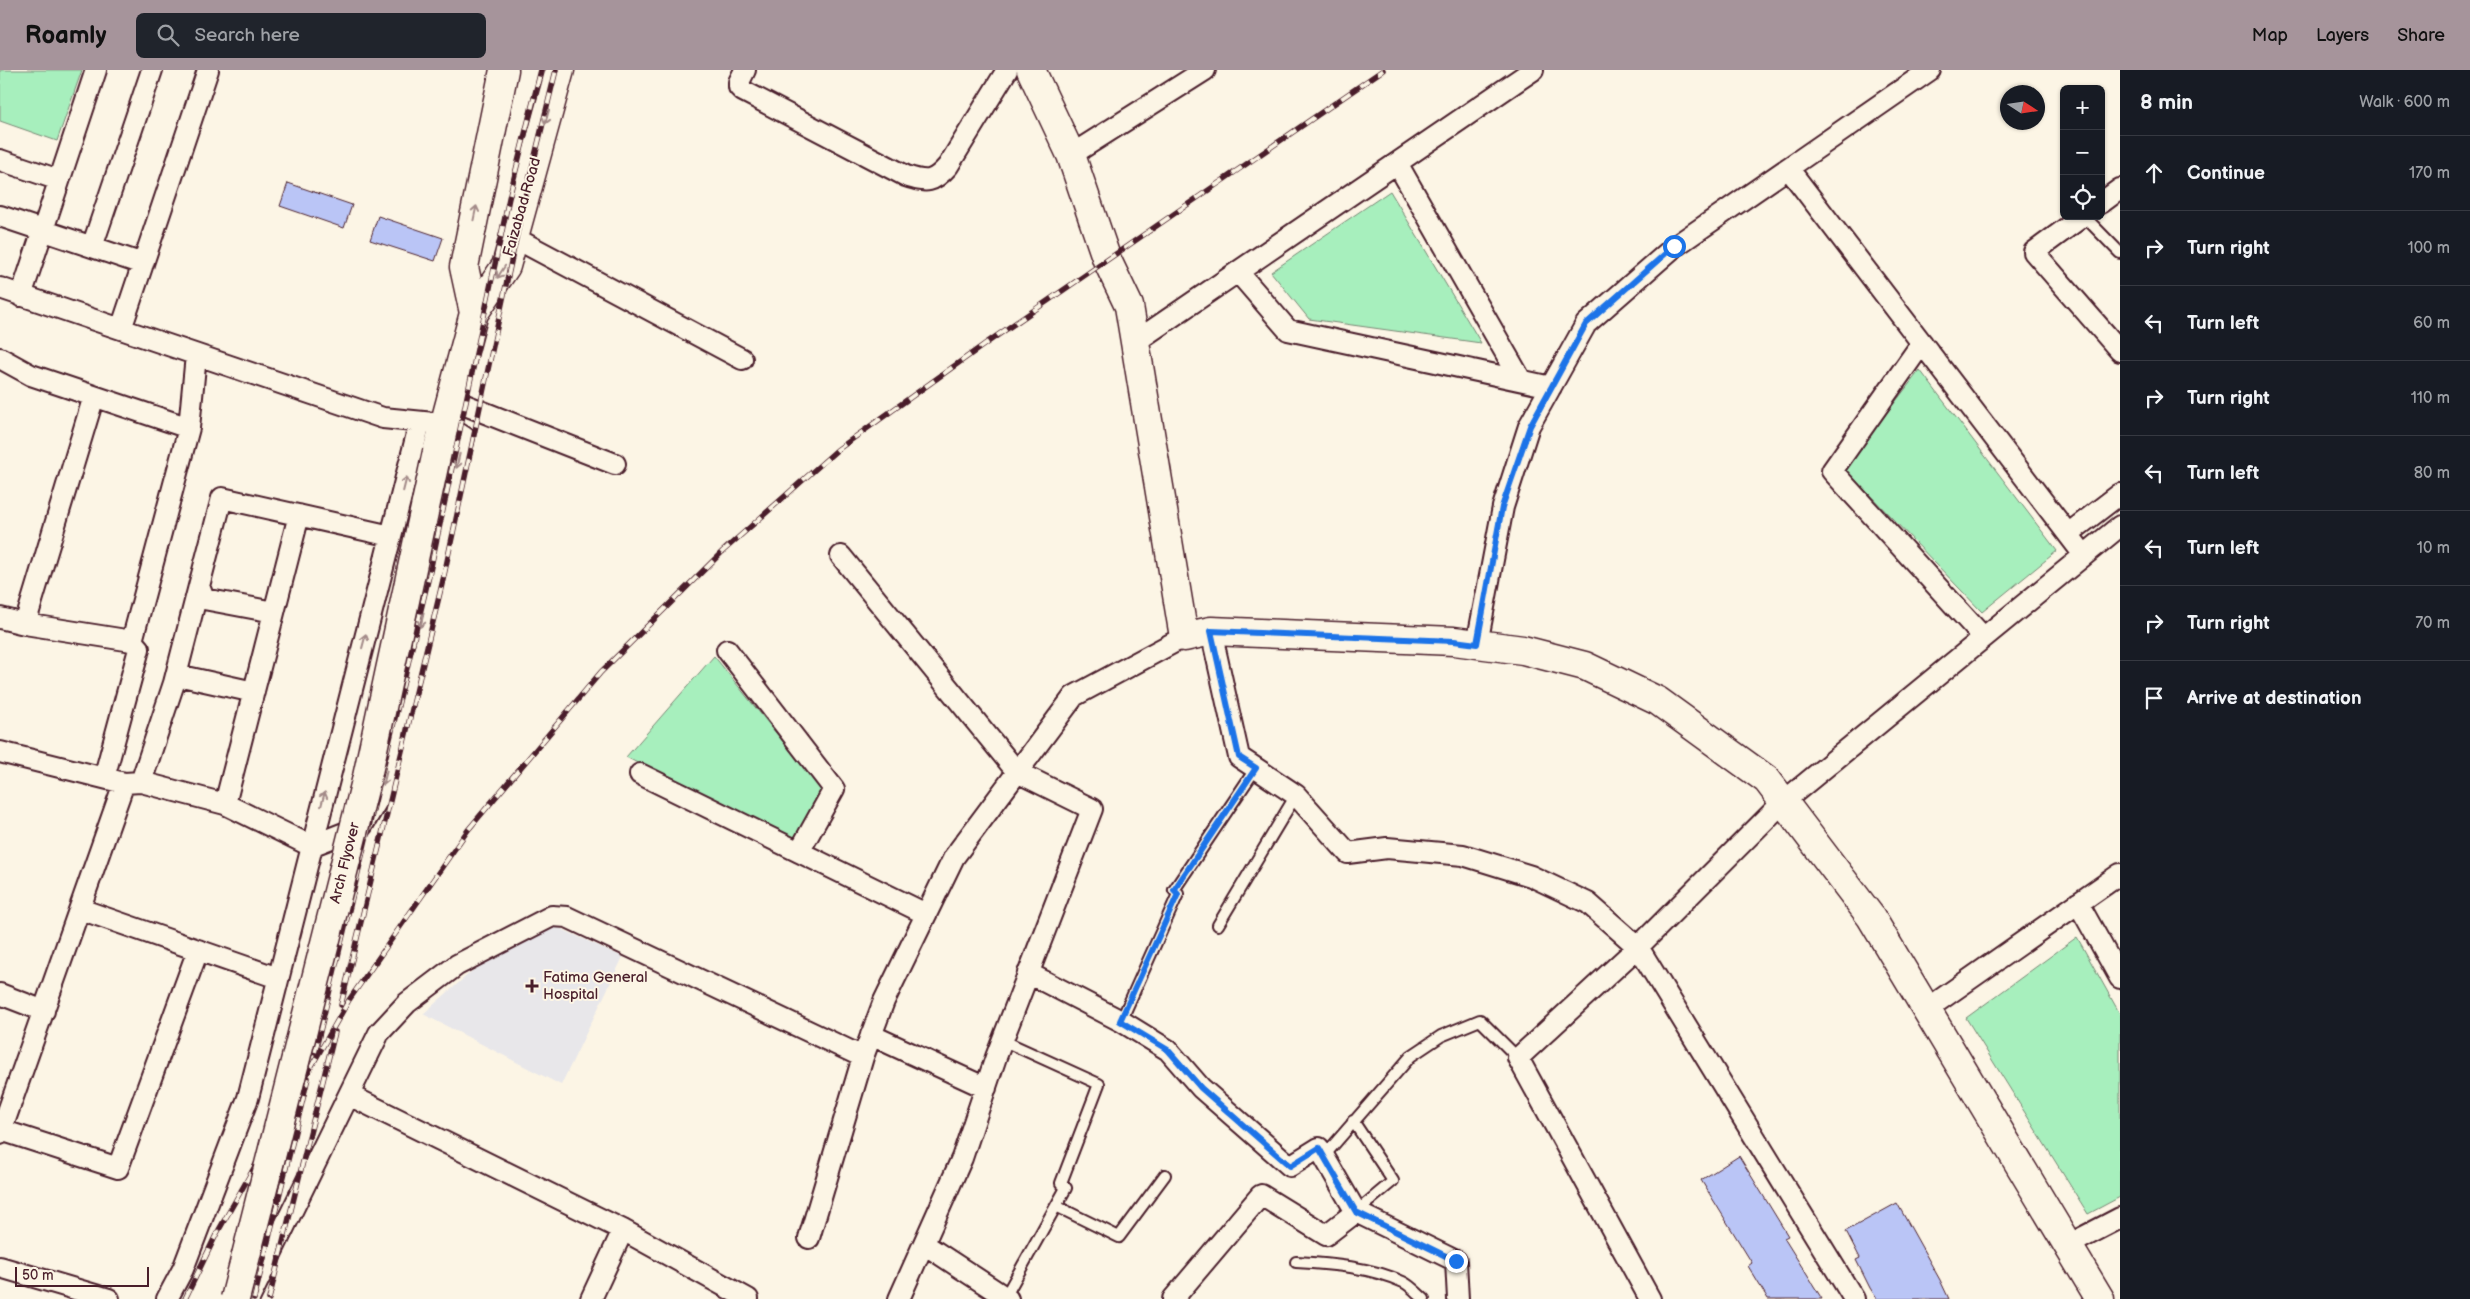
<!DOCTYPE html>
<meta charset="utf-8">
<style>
:root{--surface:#171b24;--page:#20242c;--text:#f1f3f6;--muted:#9ea1a6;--line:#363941;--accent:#a6949b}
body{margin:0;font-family:"Balsamiq Sans",sans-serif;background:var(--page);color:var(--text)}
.controls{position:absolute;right:15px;top:15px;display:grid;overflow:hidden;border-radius:8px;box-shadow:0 1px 4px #0004}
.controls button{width:45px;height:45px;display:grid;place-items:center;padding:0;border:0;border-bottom:1px solid var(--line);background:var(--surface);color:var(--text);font:25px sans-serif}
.compass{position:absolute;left:2000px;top:15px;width:45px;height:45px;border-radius:50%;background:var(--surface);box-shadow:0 1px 4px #0004;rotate:102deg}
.scale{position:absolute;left:15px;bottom:12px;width:134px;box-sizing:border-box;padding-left:5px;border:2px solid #4a1f2b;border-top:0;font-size:14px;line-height:18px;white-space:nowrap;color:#4a1f2b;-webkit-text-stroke:4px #fcf5e5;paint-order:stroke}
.stop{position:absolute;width:15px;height:15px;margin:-11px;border:4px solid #1a73e8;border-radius:50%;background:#fff}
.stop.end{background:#1a73e8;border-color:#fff;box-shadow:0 1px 5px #0008}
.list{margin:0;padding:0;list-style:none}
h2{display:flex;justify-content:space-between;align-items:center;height:65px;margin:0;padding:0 20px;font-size:21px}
h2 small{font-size:16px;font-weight:400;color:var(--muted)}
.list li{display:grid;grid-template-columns:32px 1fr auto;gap:15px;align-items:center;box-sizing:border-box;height:75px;padding:0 20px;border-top:1px solid var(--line)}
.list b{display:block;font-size:19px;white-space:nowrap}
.list em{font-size:16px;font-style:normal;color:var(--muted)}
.icon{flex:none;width:28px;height:28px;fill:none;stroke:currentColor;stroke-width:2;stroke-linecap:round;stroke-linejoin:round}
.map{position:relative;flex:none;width:2120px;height:1229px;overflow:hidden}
header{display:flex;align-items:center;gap:30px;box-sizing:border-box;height:70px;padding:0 25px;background:var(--accent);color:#111}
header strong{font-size:24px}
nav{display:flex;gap:28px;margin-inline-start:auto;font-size:18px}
.search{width:350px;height:45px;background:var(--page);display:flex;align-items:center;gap:12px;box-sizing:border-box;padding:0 18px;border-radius:8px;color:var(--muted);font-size:19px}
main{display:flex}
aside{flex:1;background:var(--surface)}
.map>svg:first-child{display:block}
.built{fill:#e8e7ea}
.green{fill:#a7efbd;stroke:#788774}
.building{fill:#bac5f6;stroke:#4a1f2b}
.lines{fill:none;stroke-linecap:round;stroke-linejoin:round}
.lane-casing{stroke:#4a1f2b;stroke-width:14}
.street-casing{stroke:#4a1f2b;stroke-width:24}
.secondary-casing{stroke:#4a1f2b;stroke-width:31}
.primary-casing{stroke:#4a1f2b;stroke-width:31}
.lane{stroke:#fcf5e5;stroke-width:10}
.street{stroke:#fcf5e5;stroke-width:20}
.secondary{stroke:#fcf5e5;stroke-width:28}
.primary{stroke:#fcf5e5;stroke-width:28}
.rail-casing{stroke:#4a1f2b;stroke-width:5.5}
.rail{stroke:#fcf5e5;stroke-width:4;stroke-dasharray:11;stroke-linecap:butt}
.primary-bridge-casing{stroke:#4a1f2b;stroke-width:31;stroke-linecap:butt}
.primary-bridge{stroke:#fcf5e5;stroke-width:28}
.oneway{stroke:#a38a88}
.route{stroke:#1a73e8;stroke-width:6}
.poi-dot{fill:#4a1f2b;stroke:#fcf5e5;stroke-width:2}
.labels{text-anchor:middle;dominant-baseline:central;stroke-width:4;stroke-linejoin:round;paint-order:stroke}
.street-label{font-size:15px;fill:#4a1f2b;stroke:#fcf5e5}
.poi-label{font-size:15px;fill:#4a1f2b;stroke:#fcf5e5;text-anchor:start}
</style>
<header>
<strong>Roamly</strong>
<div class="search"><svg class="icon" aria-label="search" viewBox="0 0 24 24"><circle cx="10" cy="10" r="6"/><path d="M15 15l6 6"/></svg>Search here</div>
<nav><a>Map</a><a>Layers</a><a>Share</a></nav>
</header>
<main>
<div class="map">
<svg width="2120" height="1229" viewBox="0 0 2120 1229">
<rect width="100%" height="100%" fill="#fcf5e5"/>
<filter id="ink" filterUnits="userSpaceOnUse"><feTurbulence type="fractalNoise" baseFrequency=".02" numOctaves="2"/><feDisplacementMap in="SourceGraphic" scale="10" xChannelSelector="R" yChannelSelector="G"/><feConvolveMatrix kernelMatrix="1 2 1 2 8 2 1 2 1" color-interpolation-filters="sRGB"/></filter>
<g filter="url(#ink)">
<path class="built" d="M557 857 623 887 561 1015 423 944 487 888Z"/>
<path class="green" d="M0 0H82L57 71 0 51Z
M1390 121 1481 273 1309 249 1271 202Z
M1920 300 2057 481 1982 542 1844 398Z
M714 586 822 720 794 774 626 687Z
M2077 867 2120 944V1127L2088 1144 1966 948Z"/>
<path class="building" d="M288 113 352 135 344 158 280 136Z
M378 146 443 168 435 191 370 170Z
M1739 1086 1788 1166 1784 1168 1822 1229H1768L1748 1196 1752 1193 1701 1110Z
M1897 1133 1940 1210 1949 1229H1877L1870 1218 1856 1190 1860 1188 1846 1161Z"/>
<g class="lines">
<g class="lane-casing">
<path id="lane" d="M2084 146 2120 183
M1218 855 1296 725
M1121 951 1178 824 1174 820 1256 698
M1002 970 1099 1014 1061 1113 1066 1118 1004 1229
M1353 1051 1393 1111 1356 1142
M1324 1086 1411 986 1441 966 1480 950 1518 988
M1056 1136 1119 1167 1165 1105
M1296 1192C1332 1194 1370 1197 1403 1212 1410 1215 1417 1223 1424 1229"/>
</g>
<g class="street-casing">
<path id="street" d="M745 0 739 12V17L743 21 906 106C927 113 933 113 948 96L1007 0
M1071 85 1205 0
M0 90 59 110
M1397 93 1521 310
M1788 98 2084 485
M2101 133 2120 119
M0 146 143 194
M2083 146 2034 182 2120 281
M513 167 742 289
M92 177 152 0
M1238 202 1288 260 1551 317
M0 218 383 348 444 354 464 367 381 724 362 756 311 776 225 734 141 712 124 713 0 682
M21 226 96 0
M121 259 208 0
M1135 272 1533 0
M1922 273 1832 401 1983 567
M0 288 31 305 189 358
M450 329 615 394
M2068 464 2120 424
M841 486 1017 702 1092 739 996 987 962 1088 899 1229
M274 542 204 529 199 516 222 428 391 466
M0 548 25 554 132 571 139 579 104 708
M25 554 94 326
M1211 561 1239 687 1296 725 1348 783 1387 778 1463 785 1531 806 1588 833 1638 877 1854 1229
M132 571 189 358 196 285
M1477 574 1503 437 1529 356 1586 254 1674 177 1930 0
M727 580 834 719 799 782
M174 613 199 516
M640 704 926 844
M141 712 174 613 182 606 254 622
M225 734 299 445
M2078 833 2120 908
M80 839 278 908
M1028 903 1121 951 1168 980 1201 1018 1290 1096 1319 1078 1356 1142 1456 1191 1458 1229
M0 924 44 941
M1927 939 2120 804
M871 965 986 1018
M349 1025 623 1160 748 1229
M1 1060 118 1098 198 880
M0 1064 124 713
M809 1168 863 987 884 931 954 787 1074 626 1184 567
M924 1174 1008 1229
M2068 1175 2120 1148
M0 1197 109 1229
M167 1229 183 1199 248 1028 420 352
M249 1229 379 963 407 933 457 895 552 846 567 847 863 987
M591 1229 623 1160
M1173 1229 1261 1125 1326 1165 1356 1142
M1650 1229 1518 988 1638 877 1783 732 2120 456"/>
</g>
<g class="secondary-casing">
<path id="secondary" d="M1031 0 1071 85 1107 190 1129 236 1184 567 1211 561 1454 571 1523 580 1585 596 1658 631 1767 710 1871 847 2100 1229"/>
</g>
<g class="primary-casing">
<path id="primary" d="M474 243 464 197 504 0
M437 382 474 243 506 196 560 0"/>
</g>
<use href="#lane" class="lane"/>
<use href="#street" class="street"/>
<use href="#secondary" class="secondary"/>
<use href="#primary" class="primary"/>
<g class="rail-casing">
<path id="rail" d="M341 935 443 510 524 131 556 0
M315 982 429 506 509 128 541 0
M185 1229 216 1165 349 930 468 760 601 602 723 481 837 380 985 274 1383 0
M254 1229 308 1008
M269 1229 335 962"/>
</g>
<use href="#rail" class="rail"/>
<g class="primary-bridge-casing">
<path id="primary-bridge" d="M235 1229 367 707 437 382"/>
</g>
<use href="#primary-bridge" class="primary-bridge"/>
</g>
<defs><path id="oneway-shaft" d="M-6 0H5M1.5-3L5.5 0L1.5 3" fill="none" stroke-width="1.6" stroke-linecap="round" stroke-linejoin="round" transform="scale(1.25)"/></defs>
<g class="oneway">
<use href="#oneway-shaft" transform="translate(547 47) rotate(106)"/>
<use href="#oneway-shaft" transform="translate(475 143) rotate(-78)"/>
<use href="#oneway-shaft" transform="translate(501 202) rotate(123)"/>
<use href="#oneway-shaft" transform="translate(458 391) rotate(103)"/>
<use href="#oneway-shaft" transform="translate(405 414) rotate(-76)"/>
<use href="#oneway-shaft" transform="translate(422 550) rotate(103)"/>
<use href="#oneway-shaft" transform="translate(364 571) rotate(-75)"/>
<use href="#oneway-shaft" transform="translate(385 708) rotate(103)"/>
<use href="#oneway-shaft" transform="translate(323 729) rotate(-75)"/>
</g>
</g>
<g class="lines" filter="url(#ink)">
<path class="route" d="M1456 1191 1356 1142 1319 1078 1290 1096 1201 1018 1168 980 1120 951 1178 824 1174 820 1256 698 1239 687 1211 561 1454 571 1477 574 1502 437 1530 356 1586 254 1674 176"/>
</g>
<path class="poi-dot" d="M529.5 908.5h5v5h5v5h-5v5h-5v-5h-5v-5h5z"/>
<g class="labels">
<g class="street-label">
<text transform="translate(522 137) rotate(-74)">Faizabad Road</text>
<text transform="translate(345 793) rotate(-76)">Arch Flyover</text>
</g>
<g class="poi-label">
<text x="543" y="907">Fatima General<tspan x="543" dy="17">Hospital</tspan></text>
</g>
</g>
</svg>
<div class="controls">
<button>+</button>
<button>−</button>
<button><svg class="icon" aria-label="locate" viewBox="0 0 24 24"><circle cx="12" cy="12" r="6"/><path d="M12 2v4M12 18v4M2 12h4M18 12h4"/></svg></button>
</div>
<svg class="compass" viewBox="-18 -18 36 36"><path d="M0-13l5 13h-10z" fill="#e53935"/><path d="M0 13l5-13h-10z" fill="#9ea1a6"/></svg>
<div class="scale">50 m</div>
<div class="stop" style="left:1674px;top:176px"></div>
<div class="stop end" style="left:1456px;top:1191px"></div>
</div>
<aside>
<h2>8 min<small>Walk · 600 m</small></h2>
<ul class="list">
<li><svg class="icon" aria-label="ahead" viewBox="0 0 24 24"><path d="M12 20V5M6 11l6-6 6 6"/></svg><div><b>Continue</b></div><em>170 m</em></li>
<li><svg class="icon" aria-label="right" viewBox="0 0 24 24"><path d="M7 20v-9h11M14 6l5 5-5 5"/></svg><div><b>Turn right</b></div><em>100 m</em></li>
<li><svg class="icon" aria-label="left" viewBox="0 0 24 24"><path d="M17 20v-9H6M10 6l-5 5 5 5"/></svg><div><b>Turn left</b></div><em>60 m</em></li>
<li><svg class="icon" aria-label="right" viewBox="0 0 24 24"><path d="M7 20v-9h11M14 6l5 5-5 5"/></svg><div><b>Turn right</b></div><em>110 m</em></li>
<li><svg class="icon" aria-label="left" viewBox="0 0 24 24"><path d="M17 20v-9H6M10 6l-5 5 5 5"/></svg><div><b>Turn left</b></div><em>80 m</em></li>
<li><svg class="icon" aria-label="left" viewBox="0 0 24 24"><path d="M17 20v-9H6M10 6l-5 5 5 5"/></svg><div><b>Turn left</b></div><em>10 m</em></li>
<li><svg class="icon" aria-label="right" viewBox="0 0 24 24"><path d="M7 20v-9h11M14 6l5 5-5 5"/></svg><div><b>Turn right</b></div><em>70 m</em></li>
<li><svg class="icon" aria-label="arrive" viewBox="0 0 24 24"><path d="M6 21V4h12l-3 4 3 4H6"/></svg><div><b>Arrive at destination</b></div></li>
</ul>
</aside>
</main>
